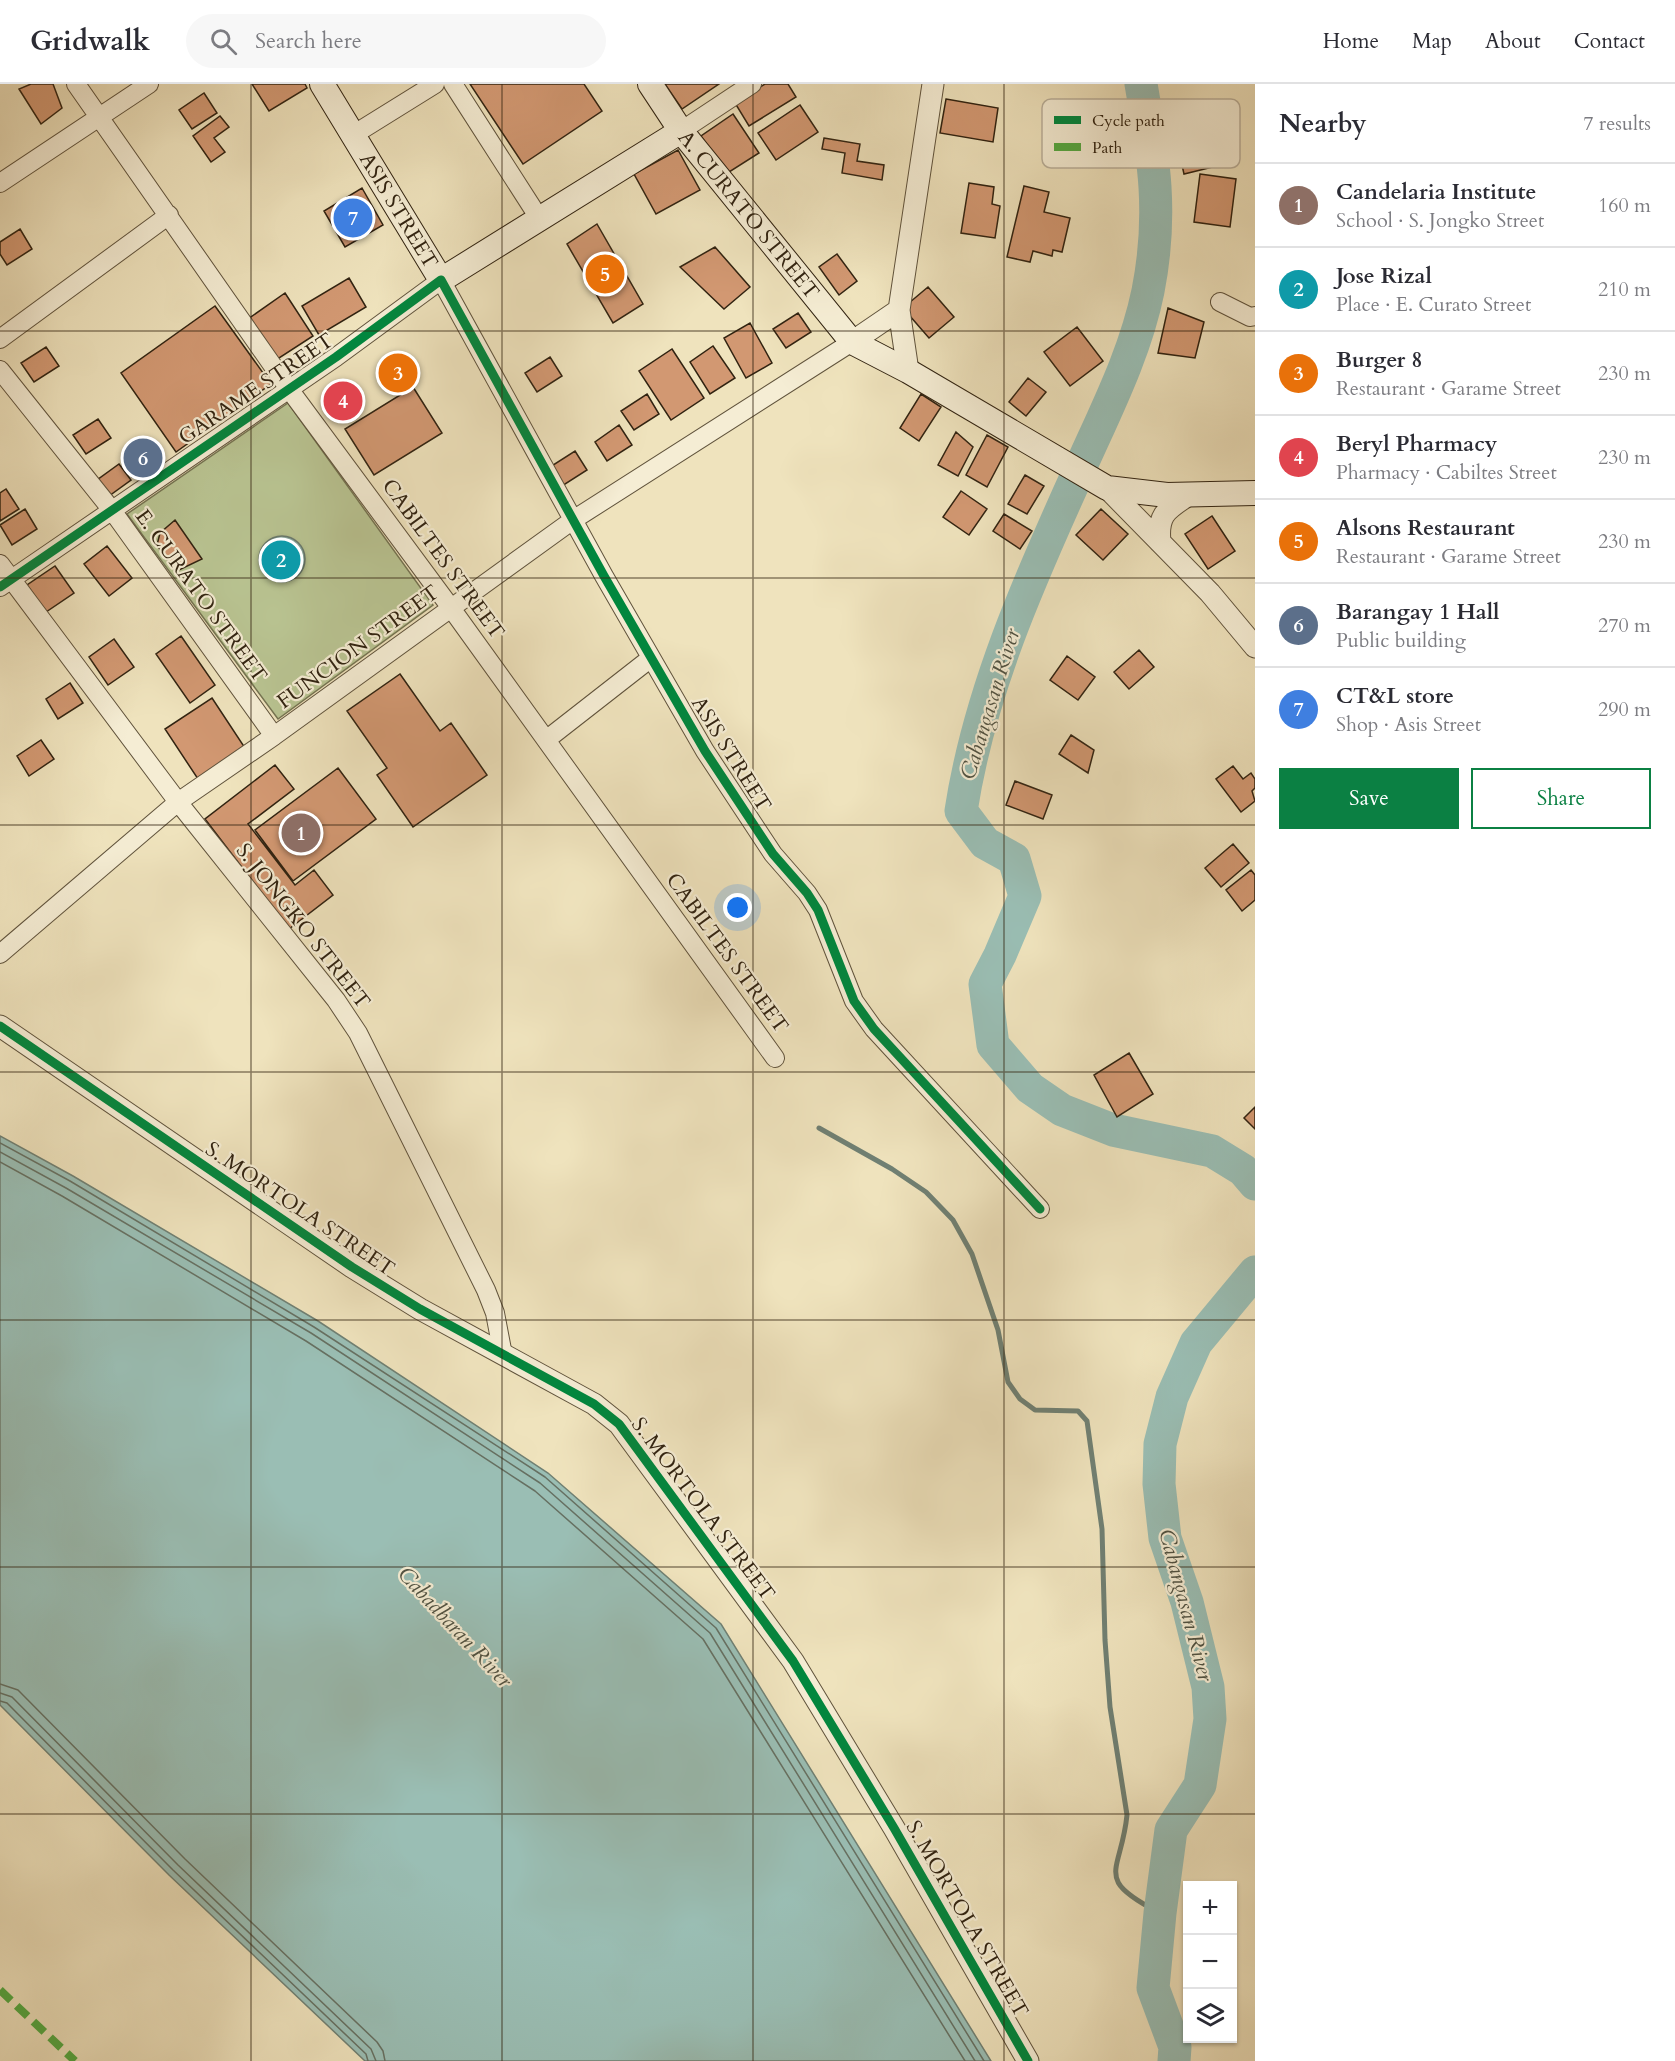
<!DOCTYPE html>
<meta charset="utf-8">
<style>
:root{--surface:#fff;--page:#f7f7f7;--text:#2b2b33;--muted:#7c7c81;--line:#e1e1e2;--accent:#0b8043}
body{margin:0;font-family:Cardo,serif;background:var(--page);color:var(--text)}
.controls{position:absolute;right:18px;bottom:18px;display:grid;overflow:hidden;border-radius:0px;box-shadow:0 2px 4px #0004}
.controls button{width:54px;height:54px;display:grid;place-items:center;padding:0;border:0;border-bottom:2px solid var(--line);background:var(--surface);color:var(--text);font:30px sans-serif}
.you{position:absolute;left:738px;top:824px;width:21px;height:21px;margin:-15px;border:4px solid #fff;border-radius:50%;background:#1a73e8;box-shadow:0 0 0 9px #1a73e833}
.badge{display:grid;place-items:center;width:39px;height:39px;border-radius:50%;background:var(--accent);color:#fff;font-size:20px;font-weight:700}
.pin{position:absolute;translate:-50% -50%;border:3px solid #fff;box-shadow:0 2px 6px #0006}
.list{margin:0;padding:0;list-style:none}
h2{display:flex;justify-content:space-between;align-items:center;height:78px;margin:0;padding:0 24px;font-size:26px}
h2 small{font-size:20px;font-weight:400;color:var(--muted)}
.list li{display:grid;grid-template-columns:39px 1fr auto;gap:18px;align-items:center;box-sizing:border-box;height:84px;padding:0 24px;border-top:2px solid var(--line)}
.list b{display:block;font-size:22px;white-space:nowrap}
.list p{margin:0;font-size:20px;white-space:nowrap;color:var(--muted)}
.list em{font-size:20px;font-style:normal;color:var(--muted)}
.actions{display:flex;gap:12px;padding:18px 24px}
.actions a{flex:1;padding:14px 0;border:2px solid var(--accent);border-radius:0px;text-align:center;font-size:21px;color:var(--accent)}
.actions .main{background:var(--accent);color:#fff}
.icon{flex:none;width:33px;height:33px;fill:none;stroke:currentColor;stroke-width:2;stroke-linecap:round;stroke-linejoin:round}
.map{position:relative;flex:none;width:1255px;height:1977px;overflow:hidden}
header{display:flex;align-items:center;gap:36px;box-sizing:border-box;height:84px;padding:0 30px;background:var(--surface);border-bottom:2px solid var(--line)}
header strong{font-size:28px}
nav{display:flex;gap:33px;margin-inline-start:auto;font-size:21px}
.search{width:420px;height:54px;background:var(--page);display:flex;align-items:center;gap:15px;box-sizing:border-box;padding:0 21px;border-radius:33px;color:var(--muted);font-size:22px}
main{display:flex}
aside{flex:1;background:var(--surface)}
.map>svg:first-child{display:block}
.green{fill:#b9c492;stroke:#757452;stroke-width:1.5}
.water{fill:#9abeb4;stroke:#708073;stroke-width:1.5}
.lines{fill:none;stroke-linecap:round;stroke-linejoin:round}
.shore{stroke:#667062;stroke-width:1.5}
.stream{stroke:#708073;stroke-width:5}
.river{stroke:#9abeb4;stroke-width:33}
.building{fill:#d29872;stroke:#312311;stroke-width:1.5}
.minor-casing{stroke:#60533c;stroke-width:20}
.tertiary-casing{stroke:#60533c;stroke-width:23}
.secondary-casing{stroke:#312311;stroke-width:26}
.minor{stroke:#f5edd4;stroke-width:18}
.tertiary{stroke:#f5edd4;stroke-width:21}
.secondary{stroke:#f5edd4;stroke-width:24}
.quiet{stroke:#54aa42;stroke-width:8;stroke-dasharray:15 8;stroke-linecap:butt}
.cycleway-casing{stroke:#f5edd4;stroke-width:13}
.cycleway{stroke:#00873e;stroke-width:9}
.grid{fill:none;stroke:#312311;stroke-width:1.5;stroke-opacity:0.55}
.labels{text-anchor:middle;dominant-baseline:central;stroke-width:4.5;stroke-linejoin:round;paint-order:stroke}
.street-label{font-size:21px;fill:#312311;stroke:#f5edd4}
.water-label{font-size:22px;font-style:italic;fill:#505242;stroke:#f5edd4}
.key{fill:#f5edd4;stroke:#bab09a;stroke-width:1.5}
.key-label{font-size:16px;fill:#312311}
</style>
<header>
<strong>Gridwalk</strong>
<div class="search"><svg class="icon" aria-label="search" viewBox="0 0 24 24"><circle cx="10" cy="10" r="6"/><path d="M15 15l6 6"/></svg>Search here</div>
<nav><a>Home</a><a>Map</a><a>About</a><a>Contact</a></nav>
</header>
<main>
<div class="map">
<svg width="1255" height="1977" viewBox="0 0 1255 1977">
<rect width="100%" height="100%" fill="#efe3bd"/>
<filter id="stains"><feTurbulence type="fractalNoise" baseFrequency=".00333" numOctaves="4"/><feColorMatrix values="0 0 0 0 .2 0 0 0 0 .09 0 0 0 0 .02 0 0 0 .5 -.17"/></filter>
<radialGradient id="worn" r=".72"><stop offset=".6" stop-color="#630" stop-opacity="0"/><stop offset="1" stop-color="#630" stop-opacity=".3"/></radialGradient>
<path class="green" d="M288 319 433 521 278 635 127 430Z"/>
<path class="water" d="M259 475a23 23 0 1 1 46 0a23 23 0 1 1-46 0Z
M0 1052 73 1092 318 1237 548 1389 721 1540 991 1977H365L169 1791 0 1621Z"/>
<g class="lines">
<path class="shore" d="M265 475a17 17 0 1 1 34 0a17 17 0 1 1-34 0Z
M272 475a10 10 0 1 1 20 0a10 10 0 1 1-20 0Z
M0 1059 70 1097 314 1243 545 1393 716 1544 984 1977
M0 1068 66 1104 311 1249 540 1399 710 1549 975 1977
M0 1078 62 1112 306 1257 535 1407 703 1555 965 1977
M0 1600 18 1606 185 1775 377 1958 383 1967 385 1977
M0 1609 12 1613 178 1781 371 1965 376 1977
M0 1617 7 1619 173 1786 366 1970 368 1977"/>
<path class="stream" d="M819 1044 892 1085 926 1108 953 1136 972 1170 998 1246 1008 1298 1020 1315 1035 1326 1078 1327 1087 1337 1102 1445 1105 1556 1110 1623 1127 1731C1121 1790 1092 1794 1160 1829"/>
<path class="river" d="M1141 0C1154 75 1163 131 1148 207 1135 271 1104 330 1078 389 1029 497 979 609 961 727L985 759 1014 775 1025 812 1000 871 985 900 993 961 1030 1004 1062 1026 1113 1046 1212 1067 1243 1086 1255 1100
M1174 1977 1175 1963 1153 1904 1160 1829 1171 1746 1200 1701 1210 1635 1208 1603 1187 1518 1165 1454 1159 1400 1160 1360 1172 1313 1196 1259 1255 1188"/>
</g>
<path class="building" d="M31 0H53L62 24 41 40 19 5Z
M252 0H305L307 4 269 27Z
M470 0H584L602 27 523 80Z
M665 0H719L682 25Z
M765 0H788L796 13 749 42 735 19Z
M204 9 217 29 192 45 179 26Z
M946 15 998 24 993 58 940 49Z
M800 21 818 48 776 76 758 49Z
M733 30 759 69 726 90 701 52Z
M220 32 229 43 214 54 225 68 211 78 193 52Z
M1204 39 1213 83 1184 90 1174 45Z
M824 54 860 60 857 77 884 81 882 96 842 89 845 69 822 65Z
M678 66 700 106 656 130 634 90Z
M1200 90 1236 95 1230 143 1194 138Z
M969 99 994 103 992 120 1000 122 995 154 961 149Z
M1024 102 1049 108 1044 128 1070 134 1062 168 1053 166 1052 172 1033 167 1030 178 1007 173Z
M362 104 383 141 345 163 324 127Z
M597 140 643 220 613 239 567 160Z
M20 145 32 165 7 181 0 170V158Z
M715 163 750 203 724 225 680 183Z
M837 170 857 197 839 211 819 183Z
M349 194 366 223 319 251 302 222Z
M928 203 954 233 929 254 903 224Z
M285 209 313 252 276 276 248 235Z
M215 222 271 300 176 368 121 289Z
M1168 224 1204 238 1195 274 1158 269Z
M798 229 811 248 786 264 773 245Z
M750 239 772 279 746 294 724 254Z
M1077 243 1103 277 1070 302 1044 268Z
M713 262 735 294 710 310 690 278Z
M46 263 59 282 34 298 21 279Z
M672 265 704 314 671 336 639 287Z
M397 270 410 301 400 307 383 277Z
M550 273 562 292 537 308 525 289Z
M1028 294 1046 308 1026 332 1009 318Z
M346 297 361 324 340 336 325 310Z
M413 303 442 349 374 391 345 345Z
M647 310 659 330 634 346 621 327Z
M921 310 941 323 919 357 900 344Z
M98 335 111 354 86 370 73 351Z
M619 341 632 361 607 377 595 358Z
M956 348 973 363 958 392 938 381Z
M987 351 1008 363 987 403 966 391Z
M154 356 164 371 132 393 122 377Z
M575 367 587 386 562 402 550 383Z
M119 380 131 396 109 412 97 396Z
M1025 391 1044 402 1027 430 1008 420Z
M6 405 19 425 0 437V409Z
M961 407 987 425 969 451 943 433Z
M25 425 37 445 12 461 0 441Z
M1101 425 1128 450 1103 476 1076 451Z
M1004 430 1032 447 1020 465 993 447Z
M1212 432 1235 467 1208 485 1185 450Z
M175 436 202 475 179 486 173 484 157 461 160 449Z
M107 462 132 494 109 512 84 480Z
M55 482 74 509 46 528 27 501Z
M181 552 215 601 190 619 156 570Z
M114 555 134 583 108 601 89 573Z
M1139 566 1154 583 1129 605 1114 588Z
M1067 572 1095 593 1078 616 1050 596Z
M400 590 440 647 451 639 487 691 413 743 377 691 387 684 347 627Z
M70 599 83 619 58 635 46 615Z
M212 614 245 664 198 695 165 645Z
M1071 651 1094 666 1088 689 1059 670Z
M41 656 54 675 29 692 17 672Z
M275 681 294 705 248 740 295 801 314 786 333 811 289 845 205 735Z
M1233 682 1243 695 1251 689 1255 695V704L1252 707 1255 717 1241 728 1216 695Z
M338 684 376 735 293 797 255 746Z
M1015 697 1052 711 1043 735 1006 721Z
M1233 760 1249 779 1221 803 1205 784Z
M1251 786 1255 791V816L1242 827 1226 806Z
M1129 969 1153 1010 1117 1033 1094 991Z
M1255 1023V1045L1244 1034Z"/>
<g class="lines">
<g class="minor-casing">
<path id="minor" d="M76 0 289 305 451 524 775 974
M453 0 539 134
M681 47 752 0
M353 51 435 0
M0 99 149 0
M1220 218 1250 233 1255 232
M0 255 169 131
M0 286 111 425 274 652
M0 480 178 718 336 916 358 949 486 1206 495 1229 503 1271
M0 503 336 273 441 196 604 492 705 667 773 770 807 809 818 826 854 917 874 945 1040 1125
M546 656 651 574
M0 870 178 718 274 652 573 436 852 258"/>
</g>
<g class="tertiary-casing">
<path id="tertiary" d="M852 258 899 226
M908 287 899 226 933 0
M1107 404 1210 509 1255 563
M1160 458C1157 429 1168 425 1190 410
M0 942 352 1183 420 1225 594 1320 619 1340 793 1577 894 1744 1028 1977"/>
</g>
<g class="secondary-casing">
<g id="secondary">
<path id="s1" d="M322 0 441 196 681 47"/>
<path id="s2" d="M650 0 681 47 852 258 908 287 1107 404 1167 411 1255 409"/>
</g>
</g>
<use href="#minor" class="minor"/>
<use href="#tertiary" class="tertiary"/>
<use href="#secondary" class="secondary"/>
<path class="quiet" d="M0 1906 75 1977"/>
<g class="cycleway-casing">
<path id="cycleway" d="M0 503 336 273 441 196 604 492 705 667 773 770 807 809 818 826 854 917 874 945 1040 1125
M0 942 352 1183 420 1225 594 1320 619 1340 793 1577 894 1744 1028 1977"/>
</g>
<use href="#cycleway" class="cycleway"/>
</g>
<path class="grid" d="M251 0V1977M502 0V1977M753 0V1977M1004 0V1977M0 247H1255M0 494H1255M0 741H1255M0 988H1255M0 1236H1255M0 1483H1255M0 1730H1255"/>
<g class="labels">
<g class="street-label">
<text stroke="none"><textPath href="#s1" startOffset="148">ASIS STREET</textPath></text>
<text stroke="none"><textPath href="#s2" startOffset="164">A. CURATO STREET</textPath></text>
<text transform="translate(256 305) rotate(-34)">GARAME STREET</text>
<text transform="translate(443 475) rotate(54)">CABILTES STREET</text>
<text transform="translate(201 512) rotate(54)">E. CURATO STREET</text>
<text transform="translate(358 563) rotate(-36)">FUNCION STREET</text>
<text transform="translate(731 670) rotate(58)">ASIS STREET</text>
<text transform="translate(303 842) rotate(52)">S. JONGKO STREET</text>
<text transform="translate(727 869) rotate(54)">CABILTES STREET</text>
<text transform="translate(300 1125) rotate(34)">S. MORTOLA STREET</text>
<text transform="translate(703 1425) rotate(53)">S. MORTOLA STREET</text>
<text transform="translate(967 1835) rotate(60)">S. MORTOLA STREET</text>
</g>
<g class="water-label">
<text transform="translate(990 620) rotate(-73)">Cabangasan River</text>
<text transform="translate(1186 1521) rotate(75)">Cabangasan River</text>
<text transform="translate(455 1543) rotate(47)">Cabadbaran River</text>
</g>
</g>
<rect x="1042" y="15" width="198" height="69" rx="9" class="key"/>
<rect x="1054" y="32" width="27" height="8" fill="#00873e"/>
<rect x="1054" y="59" width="27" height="8" fill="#54aa42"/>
<g class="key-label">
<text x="1092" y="42">Cycle path</text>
<text x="1092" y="69">Path</text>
</g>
<rect width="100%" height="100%" filter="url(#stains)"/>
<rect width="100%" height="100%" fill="url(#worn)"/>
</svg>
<div class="controls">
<button>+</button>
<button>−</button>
<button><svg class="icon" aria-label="layers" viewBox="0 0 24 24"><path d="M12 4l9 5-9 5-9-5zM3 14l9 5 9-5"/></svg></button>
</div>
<div class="you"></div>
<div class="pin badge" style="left:301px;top:749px;background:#8d6e63">1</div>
<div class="pin badge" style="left:281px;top:476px;background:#0f9aa8">2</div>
<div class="pin badge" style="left:398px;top:289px;background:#e8710a">3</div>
<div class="pin badge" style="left:343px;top:317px;background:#e0444e">4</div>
<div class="pin badge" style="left:605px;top:190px;background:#e8710a">5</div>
<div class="pin badge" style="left:143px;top:374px;background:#5c6f8a">6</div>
<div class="pin badge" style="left:353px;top:134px;background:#3f7fe0">7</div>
</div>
<aside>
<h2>Nearby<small>7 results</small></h2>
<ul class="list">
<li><span class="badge" style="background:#8d6e63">1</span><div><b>Candelaria Institute</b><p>School · S. Jongko Street</p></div><em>160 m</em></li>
<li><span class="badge" style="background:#0f9aa8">2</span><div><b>Jose Rizal</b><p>Place · E. Curato Street</p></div><em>210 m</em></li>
<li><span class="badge" style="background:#e8710a">3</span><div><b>Burger 8</b><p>Restaurant · Garame Street</p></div><em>230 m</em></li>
<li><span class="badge" style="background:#e0444e">4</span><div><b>Beryl Pharmacy</b><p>Pharmacy · Cabiltes Street</p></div><em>230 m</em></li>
<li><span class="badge" style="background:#e8710a">5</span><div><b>Alsons Restaurant</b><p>Restaurant · Garame Street</p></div><em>230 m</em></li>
<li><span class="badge" style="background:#5c6f8a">6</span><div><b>Barangay 1 Hall</b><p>Public building</p></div><em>270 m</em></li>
<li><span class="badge" style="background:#3f7fe0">7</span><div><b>CT&amp;L store</b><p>Shop · Asis Street</p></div><em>290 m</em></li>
</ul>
<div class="actions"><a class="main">Save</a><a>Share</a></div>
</aside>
</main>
